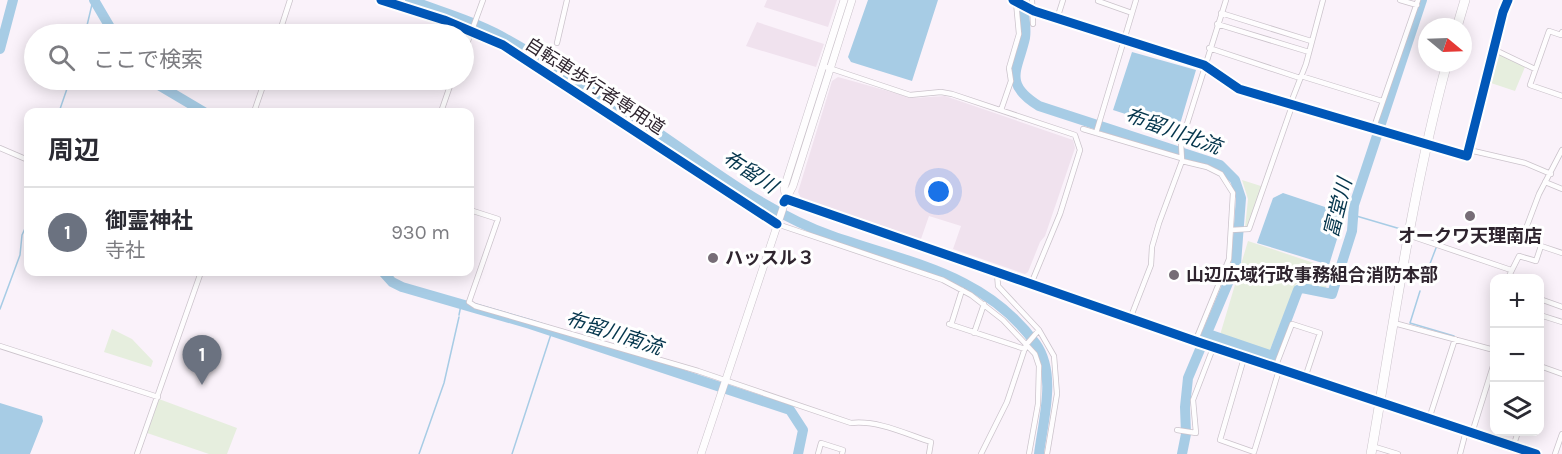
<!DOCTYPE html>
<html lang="ja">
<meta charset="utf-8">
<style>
:root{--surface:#fff;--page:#f7f7f7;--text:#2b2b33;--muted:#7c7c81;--line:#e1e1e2;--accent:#766d76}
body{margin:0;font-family:Karla,"Noto Sans JP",sans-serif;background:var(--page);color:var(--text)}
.controls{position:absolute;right:18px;bottom:18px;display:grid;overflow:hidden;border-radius:12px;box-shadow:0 3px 15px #0003}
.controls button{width:54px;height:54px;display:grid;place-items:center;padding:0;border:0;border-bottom:2px solid var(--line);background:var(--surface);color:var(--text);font:30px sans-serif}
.compass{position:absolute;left:1418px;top:18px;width:54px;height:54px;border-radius:50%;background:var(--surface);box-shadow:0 3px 15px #0003;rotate:109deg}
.you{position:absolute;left:939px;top:192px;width:21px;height:21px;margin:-15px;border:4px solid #fff;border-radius:50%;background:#1a73e8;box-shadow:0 0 0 9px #1a73e833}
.badge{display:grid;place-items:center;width:39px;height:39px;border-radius:50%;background:var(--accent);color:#fff;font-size:20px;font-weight:700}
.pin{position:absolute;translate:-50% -50px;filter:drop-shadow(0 2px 3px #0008)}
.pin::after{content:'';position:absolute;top:32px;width:21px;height:18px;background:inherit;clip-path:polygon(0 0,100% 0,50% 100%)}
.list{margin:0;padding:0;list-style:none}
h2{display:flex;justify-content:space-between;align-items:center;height:78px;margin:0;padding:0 24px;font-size:26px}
h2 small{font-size:20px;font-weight:400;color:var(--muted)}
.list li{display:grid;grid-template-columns:39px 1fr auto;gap:18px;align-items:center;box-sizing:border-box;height:90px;padding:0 24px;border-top:2px solid var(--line)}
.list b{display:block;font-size:22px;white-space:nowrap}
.list p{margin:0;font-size:20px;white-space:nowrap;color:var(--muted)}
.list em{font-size:20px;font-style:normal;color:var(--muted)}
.icon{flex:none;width:33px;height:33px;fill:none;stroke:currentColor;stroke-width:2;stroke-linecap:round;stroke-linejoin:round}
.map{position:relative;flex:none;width:1562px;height:454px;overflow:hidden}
.search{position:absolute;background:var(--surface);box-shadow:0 3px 15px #0003;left:24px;top:24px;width:450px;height:66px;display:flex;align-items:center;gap:15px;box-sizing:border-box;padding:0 21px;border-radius:33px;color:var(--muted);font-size:22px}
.panel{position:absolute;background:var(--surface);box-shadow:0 3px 15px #0003;left:24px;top:108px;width:450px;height:168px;border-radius:12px}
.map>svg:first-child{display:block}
.commercial{fill:#f0e2ee}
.green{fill:#e6eede}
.water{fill:#a7cce5}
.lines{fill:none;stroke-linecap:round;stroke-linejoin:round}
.stream{stroke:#a7cce5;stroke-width:1.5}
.river{stroke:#a7cce5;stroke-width:10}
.street-casing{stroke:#cbc3cb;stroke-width:6}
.secondary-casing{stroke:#cbc3cb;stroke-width:8}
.highway-casing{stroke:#cbc3cb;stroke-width:10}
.street{stroke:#fefdfe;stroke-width:4.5}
.secondary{stroke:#fefdfe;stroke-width:7}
.highway{stroke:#fefdfe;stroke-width:9}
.cycleway-casing{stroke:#fff;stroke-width:13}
.cycleway{stroke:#0057b8;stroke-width:9}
.poi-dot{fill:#766d76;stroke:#fff;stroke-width:2}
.labels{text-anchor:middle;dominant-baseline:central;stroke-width:6;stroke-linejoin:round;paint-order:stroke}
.street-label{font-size:18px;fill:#2f252f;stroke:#fff}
.poi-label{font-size:18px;font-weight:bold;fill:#2f252f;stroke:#fff;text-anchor:start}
.water-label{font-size:20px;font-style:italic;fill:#04354c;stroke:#fff}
</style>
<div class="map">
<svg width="1562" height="454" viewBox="0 0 1562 454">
<rect width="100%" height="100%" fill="#faf2fa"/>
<path class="commercial" d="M767 0H837L828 27 764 7Z
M757 22 824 44 816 67 746 46Z
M838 77 913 98 945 96 1073 140 1075 148 1045 236 1040 242 1028 272 1025 274 953 249 961 226 929 216 921 239 801 198 798 192 832 81Z"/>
<path class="green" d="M1500 53 1525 67 1515 91 1491 83Z
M1242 180 1264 187 1248 228H1245L1248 199Z
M1248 241 1332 269 1325 290 1296 284 1269 352 1220 335Z
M112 329 132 339 153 361 151 367 104 352Z
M159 399 237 428 227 454H209L147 433Z"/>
<path class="water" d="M868 0H938L912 81 851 62 848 57Z
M1132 52 1196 70 1178 131 1113 110Z
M1283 193 1340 212 1342 223 1329 265 1257 243 1273 198Z
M0 403 42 416 43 421 30 454H0Z"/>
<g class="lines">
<path class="stream" d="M85 34 93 0
M59 112 70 80
M1353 215 1404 230
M1414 234 1432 241
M1423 282 1436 248
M1420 291 1410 323 1454 336
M0 309 20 255 22 235 28 222
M459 315 461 305
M419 454 444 383 459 317
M512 454 552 331"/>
<path class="river" d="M94 0 114 34
M410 0C438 11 468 19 495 33 528 50 560 72 592 90 673 136 743 204 832 236 908 263 985 273 1036 344 1057 374 1043 420 1039 454
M1022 0C1023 11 1027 26 1025 38 1018 70 1002 83 1039 106L1220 165 1235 180 1241 198 1236 264 1188 378 1185 407 1186 434 1182 454
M0 49 13 0
M150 80 204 112
M383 272 392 282 402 287 530 324 790 410 803 430 798 454
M1208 334 1273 356 1298 290 1302 288 1332 294 1352 231 1354 205 1422 0"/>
<g class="street-casing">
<path id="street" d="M1013 0 1034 11 1204 65 1239 89 1467 156 1503 12 1508 0
M1032 0 1033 24
M1400 0 1417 5
M1098 1 1132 13
M1221 13 1311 41
M1057 19 1063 0
M1217 24 1309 52
M1562 32 1561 35 1549 31 1530 85 1562 96
M279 34 290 0
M557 43 567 0
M1209 48 1300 78
M1493 49 1535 69
M464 52 483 0
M823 66 910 95 941 92 952 94 1075 135 1080 150 1060 214 1031 284
M1301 76 1382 101
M1290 105 1306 64 1323 0
M1001 110 1011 81 1009 68 1019 34 1016 2
M254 112 265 80
M441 112 452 80
M1083 129 1181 158
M1373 130 1418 0
M1096 133 1136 0
M0 148 28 160
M1469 150 1525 163 1551 174
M1182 161 1207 167 1221 174 1233 193 1229 259 1195 342
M1545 182 1562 189
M470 210 498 219 469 302 475 306 698 371 851 423C878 420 906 434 931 442L929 454
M777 224 943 280 971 295 1003 320 1035 354 1039 366 1038 404 1029 454
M1231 230 1249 229 1292 106
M1525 231 1539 194 1562 150
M1408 235 1511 270
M997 273 998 286 1039 330 1054 356 1057 394 1047 454
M1508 278 1519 256 1536 261 1541 246 1562 253
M1540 299 1562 307
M1130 319 1151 265 1152 247 1159 223 1182 161 1181 143 1226 0
M1540 320 1543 316 1562 322
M1394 323 1494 350
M949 324 1025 349
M951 325 962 290
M974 333 984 304
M0 346 158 397
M1244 358 1220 440 1254 452 1279 370
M1540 366 1562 374
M1275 368 1292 324 1320 333 1305 378
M1429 419 1455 339
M1177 430 1196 433 1193 400 1213 348
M1472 433 1494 363
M1372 446 1398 454
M1513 447 1518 432
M137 454 201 272
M818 454 821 443 843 450 842 454
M981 454 1007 402 1026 345 1039 330
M1460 454 1466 431
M1555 454 1562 434"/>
</g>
<g class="secondary-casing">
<path id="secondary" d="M786 199 1198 342 1536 454
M786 199 784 188 844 0
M701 454 786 199 793 186 852 0"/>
</g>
<g class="highway-casing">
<path id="highway" d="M1457 27 1465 0
M1371 454C1394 323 1412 191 1447 63"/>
</g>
<use href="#street" class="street"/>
<use href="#secondary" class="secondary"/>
<use href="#highway" class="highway"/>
<g class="cycleway-casing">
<path id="cycleway" d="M381 0 444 20 503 45 777 224
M1013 0 1034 11 1204 65 1239 89 1467 156 1503 12 1508 0
M784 202 786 199 1198 342 1536 454"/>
</g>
<use href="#cycleway" class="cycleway"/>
</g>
<g class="poi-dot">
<circle cx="1470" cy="216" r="6"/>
<circle cx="713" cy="258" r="6"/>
<circle cx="1174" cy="275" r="6"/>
</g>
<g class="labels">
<g class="street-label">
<text transform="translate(595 86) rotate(33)">自転車歩行者専用道</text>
</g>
<g class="poi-label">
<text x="1470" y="236" text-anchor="middle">オークワ天理南店</text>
<text x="725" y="258">ハッスル３</text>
<text x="1186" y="275">山辺広域行政事務組合消防本部</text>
</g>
<g class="water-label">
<text transform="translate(1173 131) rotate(20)">布留川北流</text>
<text transform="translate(750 172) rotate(33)">布留川</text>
<text transform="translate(1338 208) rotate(-76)">富堂川</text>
<text transform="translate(614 333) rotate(18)">布留川南流</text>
</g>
</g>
</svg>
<div class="controls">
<button>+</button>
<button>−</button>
<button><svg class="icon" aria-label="layers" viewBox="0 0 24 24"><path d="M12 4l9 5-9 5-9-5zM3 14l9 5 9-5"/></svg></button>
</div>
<svg class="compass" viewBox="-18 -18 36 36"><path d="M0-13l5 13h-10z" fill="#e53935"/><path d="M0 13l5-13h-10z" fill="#7c7c81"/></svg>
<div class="you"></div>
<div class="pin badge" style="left:202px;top:385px;background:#6b7280">1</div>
<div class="search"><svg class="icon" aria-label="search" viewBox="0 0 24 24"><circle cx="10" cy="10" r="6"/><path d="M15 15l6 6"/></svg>ここで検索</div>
<section class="panel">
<h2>周辺<small></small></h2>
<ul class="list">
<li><span class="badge" style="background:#6b7280">1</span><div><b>御霊神社</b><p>寺社</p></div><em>930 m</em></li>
</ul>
</section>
</div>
